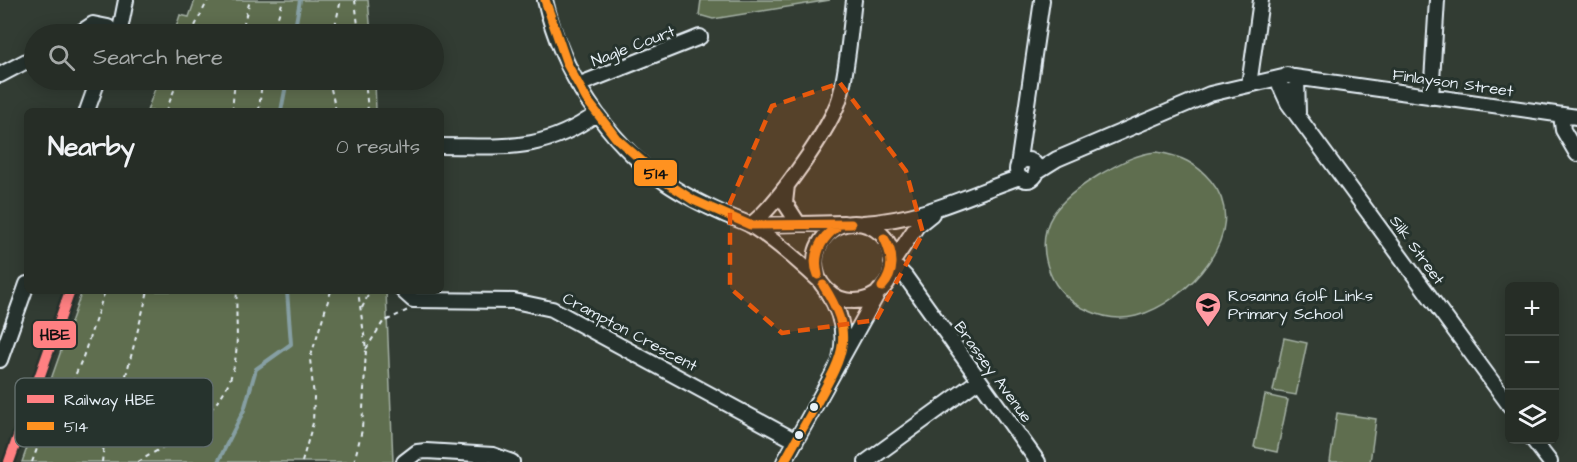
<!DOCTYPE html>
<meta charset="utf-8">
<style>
:root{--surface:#262d26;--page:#2e352e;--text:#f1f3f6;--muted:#a4a8a7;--line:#424943}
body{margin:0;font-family:"Architects Daughter",sans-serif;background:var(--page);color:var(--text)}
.controls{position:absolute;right:18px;bottom:18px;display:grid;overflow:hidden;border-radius:9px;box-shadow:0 3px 15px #0003}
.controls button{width:54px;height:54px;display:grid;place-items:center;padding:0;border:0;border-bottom:2px solid var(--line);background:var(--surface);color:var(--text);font:30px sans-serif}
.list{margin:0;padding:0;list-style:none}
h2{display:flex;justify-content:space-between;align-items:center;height:78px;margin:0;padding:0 24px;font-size:26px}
h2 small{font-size:20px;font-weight:400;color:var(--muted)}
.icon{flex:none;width:33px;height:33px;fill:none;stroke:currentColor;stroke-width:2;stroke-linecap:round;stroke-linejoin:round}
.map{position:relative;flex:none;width:1577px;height:462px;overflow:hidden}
.search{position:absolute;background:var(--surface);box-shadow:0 3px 15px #0003;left:24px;top:24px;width:420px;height:66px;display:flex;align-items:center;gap:15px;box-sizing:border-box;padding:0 21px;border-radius:33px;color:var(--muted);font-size:22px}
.panel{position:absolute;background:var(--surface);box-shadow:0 3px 15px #0003;left:24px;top:108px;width:420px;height:186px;border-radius:9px}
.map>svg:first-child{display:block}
.green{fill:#5f6e50;stroke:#a4b0a4;stroke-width:1.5}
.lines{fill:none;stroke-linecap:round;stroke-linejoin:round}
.stream{stroke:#869fa3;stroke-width:4}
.street-casing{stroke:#e8f1f8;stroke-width:18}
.path{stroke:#e8f1f8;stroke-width:2;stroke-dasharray:4.5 4.5;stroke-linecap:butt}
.street{stroke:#26332d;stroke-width:14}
.bus-1-casing{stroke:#26332d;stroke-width:14}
.bus-1{stroke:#ff9220;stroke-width:9}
.rail-1-casing{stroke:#26332d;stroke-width:15}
.rail-1{stroke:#ff8082;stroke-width:10}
.marked{fill:#e8590c;fill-opacity:0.2;stroke:#e8590c;stroke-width:4.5;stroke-dasharray:12 8;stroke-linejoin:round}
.bus-dot{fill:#e8f1f8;stroke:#26332d;stroke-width:2}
.labels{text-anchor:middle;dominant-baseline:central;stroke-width:6;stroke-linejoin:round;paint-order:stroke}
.street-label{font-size:16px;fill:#e8f1f8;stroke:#26332d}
.poi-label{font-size:16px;fill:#e8f1f8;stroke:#26332d;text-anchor:start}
.key{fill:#26332d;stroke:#606c6a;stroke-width:1.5}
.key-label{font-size:16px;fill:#e8f1f8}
.line-badge{stroke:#26332d;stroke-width:2}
.pale-badge-label{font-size:16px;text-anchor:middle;font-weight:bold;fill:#111}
</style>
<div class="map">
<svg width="1577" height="462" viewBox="0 0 1577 462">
<rect width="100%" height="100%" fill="#323c33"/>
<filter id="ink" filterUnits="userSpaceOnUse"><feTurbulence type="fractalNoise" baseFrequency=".0167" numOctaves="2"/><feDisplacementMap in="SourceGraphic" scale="12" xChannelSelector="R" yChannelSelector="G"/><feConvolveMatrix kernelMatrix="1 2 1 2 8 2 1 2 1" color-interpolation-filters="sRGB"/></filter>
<g filter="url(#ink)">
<path class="green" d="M195 0H368L371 34H174L180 15 189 17Z
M701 0H830L713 19 699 15Z
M158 80H375L376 111H147Z
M1157 152C1181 156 1196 163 1211 181 1254 232 1186 303 1136 316 1120 320 1102 317 1087 310 1072 304 1056 289 1050 273 1031 224 1061 198 1099 175 1119 164 1134 154 1157 152Z
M82 291H386L393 462H22Z
M1284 338 1307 343 1296 395 1273 391Z
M1265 395 1288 400 1277 452 1254 447Z
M1337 413 1376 419 1370 462H1330Z"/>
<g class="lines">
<path class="stream" d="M294 34 300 0
M281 111 287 80
M218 462 244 410 256 369 291 344 287 291"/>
<g class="street-casing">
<path id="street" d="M545 0C562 73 605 139 666 183 685 196 706 206 726 215 735 219 744 221 752 226 776 241 798 261 819 280
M120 30 126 0
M78 34 93 24 108 27
M0 75 34 57
M1294 77 1577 117
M578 85 700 37
M1249 85 1261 0
M1282 90 1288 103 1510 406
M1296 90 1284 92 1280 86 1281 79 1287 75 1297 79 1298 113
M1431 97 1437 0
M87 111 98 80
M1561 115 1563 130 1577 154
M441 146C503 146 542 153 596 114
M1017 170a10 10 0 1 1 20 0a10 10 0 1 1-20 0Z
M1018 166 1042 0
M1036 172 1057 159 1210 94 1283 77
M787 185 785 203 798 223
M863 223C924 219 963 197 1020 177
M815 262a39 39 0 1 1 78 0a39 39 0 1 1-78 0Z
M750 225C775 208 832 126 840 97 848 66 850 32 854 0
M750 225 844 223
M892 263 905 276 1038 462
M892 263 917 226 932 214
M403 291 413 300 514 301 552 309 796 441
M827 292C842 313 846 335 840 359
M0 360 27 284
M1533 440 1550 462
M404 462 417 452 426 451 493 455 512 462
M784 462 879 291
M866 462 979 380"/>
</g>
<path class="path" d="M355 0 359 34
M191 34 208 0
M241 34 250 0
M273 34 283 0
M333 34 341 0
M329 80 336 111
M365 80 368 111
M166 111 178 80
M232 111 235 80
M259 111 262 80
M362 308 370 291
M366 349 383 322 408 310
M32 462 49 417 72 383 83 357 105 291
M102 462 104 444 117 410 148 291
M138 462C178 438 226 413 235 361 239 338 235 314 237 291
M302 462 313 423 314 397 310 359 331 291
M354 462 362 430 366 349 358 291"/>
<use href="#street" class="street"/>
<g class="bus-1-casing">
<path id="bus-1" d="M545 0 567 64 587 100 616 138 667 183 693 200 750 225 851 224
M818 275C810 257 820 237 836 228
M818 275C813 255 820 240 836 228
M882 287C894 271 893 256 884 238
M882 287C895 273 895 254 884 238
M784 462C795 442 807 421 818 401 844 354 855 335 823 285"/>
</g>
<use href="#bus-1" class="bus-1"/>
<g class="rail-1-casing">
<path id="rail-1" d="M9 462 70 291"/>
</g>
<use href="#rail-1" class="rail-1"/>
</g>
</g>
<path class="marked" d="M840 83 906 171 923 233 876 320 782 333 730 288V203L772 106Z"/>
<defs>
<g id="school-pin" transform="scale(1.35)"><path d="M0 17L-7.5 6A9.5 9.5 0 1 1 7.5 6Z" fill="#ff9aa2" stroke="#26332d"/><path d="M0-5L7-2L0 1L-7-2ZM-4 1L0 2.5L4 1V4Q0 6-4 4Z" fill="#111"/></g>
</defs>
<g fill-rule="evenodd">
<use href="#school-pin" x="1208" y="305"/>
</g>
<g class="bus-dot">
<circle cx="814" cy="407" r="5"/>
<circle cx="799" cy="435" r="5"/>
</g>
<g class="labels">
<g class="street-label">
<text transform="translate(633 46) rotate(-21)">Nagle Court</text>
<text transform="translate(1453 83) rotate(8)">Finlayson Street</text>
<text transform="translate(1417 250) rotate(54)">Silk Street</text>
<text transform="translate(630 332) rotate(28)">Crampton Crescent</text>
<text transform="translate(993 372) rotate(54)">Brassey Avenue</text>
</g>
<g class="poi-label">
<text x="1228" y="296">Rosanna Golf Links<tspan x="1228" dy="18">Primary School</tspan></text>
</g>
</g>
<rect x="15" y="378" width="198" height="69" rx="9" class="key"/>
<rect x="27" y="395" width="27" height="8" fill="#ff8082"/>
<rect x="27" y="422" width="27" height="8" fill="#ff9220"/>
<g class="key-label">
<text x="64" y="405">Railway HBE</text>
<text x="64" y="432">514</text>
</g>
<g class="line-badge">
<rect x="633" y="159" width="45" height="28" rx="6" fill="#ff9220"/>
<rect x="32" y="320" width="45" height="29" rx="6" fill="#ff8082"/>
</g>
<g class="pale-badge-label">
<text x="656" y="179">514</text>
<text x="55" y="340">HBE</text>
</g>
</svg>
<div class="controls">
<button>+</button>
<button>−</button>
<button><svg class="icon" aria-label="layers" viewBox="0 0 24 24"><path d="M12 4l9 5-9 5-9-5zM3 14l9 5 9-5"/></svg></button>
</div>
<div class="search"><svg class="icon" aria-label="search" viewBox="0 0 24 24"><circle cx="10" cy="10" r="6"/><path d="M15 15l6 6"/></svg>Search here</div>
<section class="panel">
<h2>Nearby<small>0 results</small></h2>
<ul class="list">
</ul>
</section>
</div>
